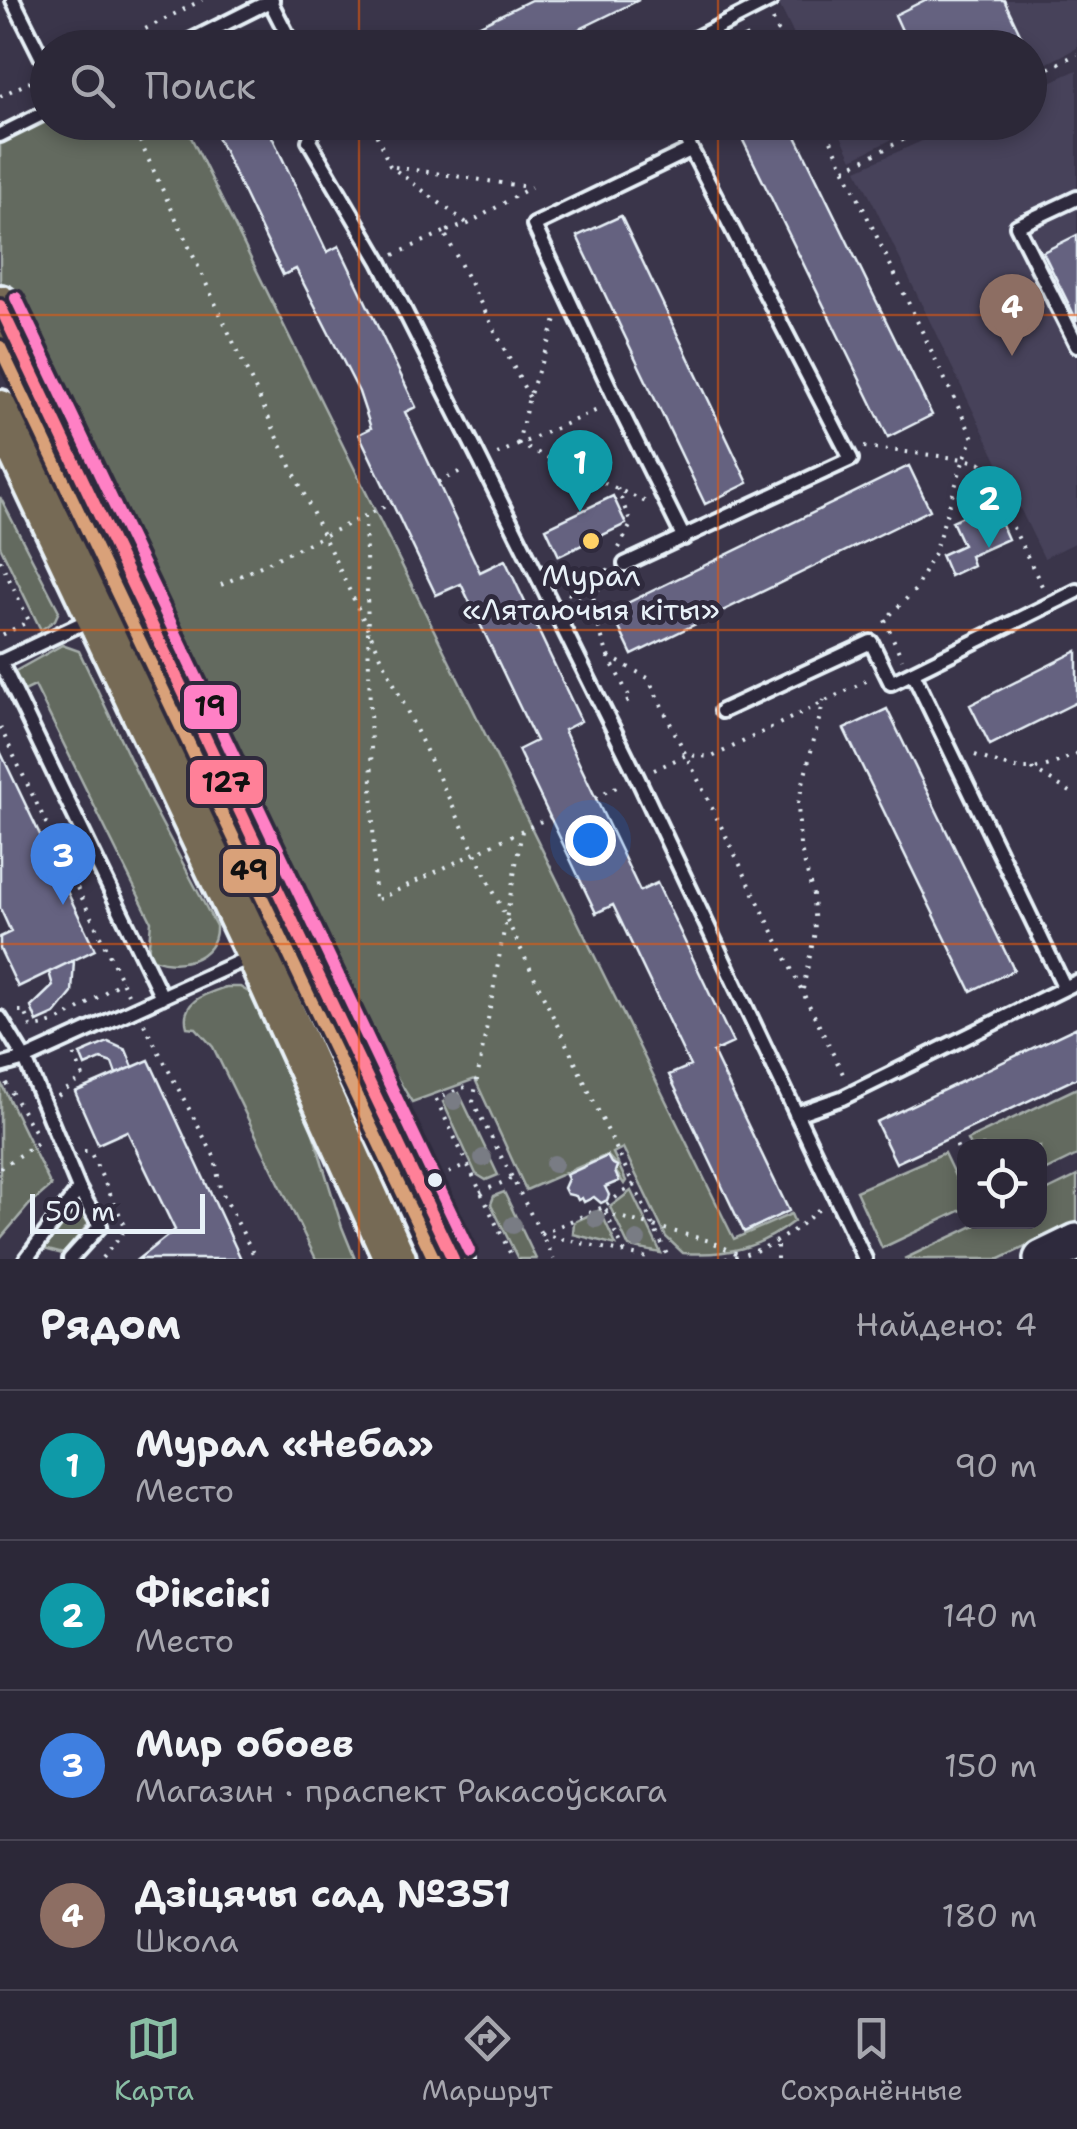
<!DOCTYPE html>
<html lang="ru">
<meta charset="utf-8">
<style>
:root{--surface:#2c2838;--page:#343040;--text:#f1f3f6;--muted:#a6a6ae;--line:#484453;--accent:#8abfa5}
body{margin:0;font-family:"Shantell Sans",sans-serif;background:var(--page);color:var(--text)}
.controls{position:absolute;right:30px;bottom:30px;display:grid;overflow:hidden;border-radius:20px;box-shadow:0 5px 15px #0003}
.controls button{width:90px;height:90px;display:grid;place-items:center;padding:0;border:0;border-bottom:2px solid var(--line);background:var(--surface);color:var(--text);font:50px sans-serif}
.scale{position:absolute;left:30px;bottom:25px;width:175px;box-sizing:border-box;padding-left:10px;border:5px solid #e8f1f8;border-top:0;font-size:28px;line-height:35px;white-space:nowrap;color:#e8f1f8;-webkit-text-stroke:8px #2f2a3d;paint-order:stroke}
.you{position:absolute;left:590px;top:840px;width:35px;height:35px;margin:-25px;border:8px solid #fff;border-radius:50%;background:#1a73e8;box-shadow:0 0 0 15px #1a73e833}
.badge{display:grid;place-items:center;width:65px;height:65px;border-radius:50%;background:var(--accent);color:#fff;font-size:32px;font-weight:700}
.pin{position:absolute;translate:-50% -82px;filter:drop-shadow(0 2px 5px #0008)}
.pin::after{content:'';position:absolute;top:52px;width:35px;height:30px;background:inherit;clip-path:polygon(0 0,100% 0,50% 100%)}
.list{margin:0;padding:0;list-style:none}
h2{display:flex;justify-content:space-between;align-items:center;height:130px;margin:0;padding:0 40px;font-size:42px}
h2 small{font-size:32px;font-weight:400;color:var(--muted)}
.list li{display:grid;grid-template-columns:65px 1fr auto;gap:30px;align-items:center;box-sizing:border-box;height:150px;padding:0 40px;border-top:2px solid var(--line)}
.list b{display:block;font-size:38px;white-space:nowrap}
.list p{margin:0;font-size:32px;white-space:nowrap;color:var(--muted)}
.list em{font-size:32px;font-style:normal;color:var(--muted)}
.icon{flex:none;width:55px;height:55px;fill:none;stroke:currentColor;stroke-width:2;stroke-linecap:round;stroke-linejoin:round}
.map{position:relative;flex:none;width:1077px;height:1259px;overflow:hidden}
.search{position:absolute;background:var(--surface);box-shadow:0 5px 15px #0003;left:30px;right:30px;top:30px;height:110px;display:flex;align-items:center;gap:25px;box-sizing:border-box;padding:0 35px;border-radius:55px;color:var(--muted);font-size:38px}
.sheet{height:730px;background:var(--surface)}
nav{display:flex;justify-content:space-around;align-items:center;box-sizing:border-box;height:140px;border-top:2px solid var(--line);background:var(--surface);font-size:28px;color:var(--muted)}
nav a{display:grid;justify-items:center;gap:5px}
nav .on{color:var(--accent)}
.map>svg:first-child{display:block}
.built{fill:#47425a}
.green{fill:#636b5e;stroke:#a6aeab;stroke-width:2.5}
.building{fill:#656280;stroke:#e8f1f8;stroke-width:2.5}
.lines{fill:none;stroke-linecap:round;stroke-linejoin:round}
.service-casing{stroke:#e8f1f8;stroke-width:20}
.secondary-casing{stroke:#e8f1f8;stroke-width:42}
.primary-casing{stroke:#e8f1f8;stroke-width:48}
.path{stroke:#e8f1f8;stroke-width:4;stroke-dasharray:2.5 8;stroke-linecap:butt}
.service{stroke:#2f2a3d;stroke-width:12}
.secondary{stroke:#2f2a3d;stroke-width:35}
.primary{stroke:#766a54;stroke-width:40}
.bus-1-casing{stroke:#2f2a3d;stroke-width:20}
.bus-2-casing{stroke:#2f2a3d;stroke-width:20}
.bus-3-casing{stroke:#2f2a3d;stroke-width:20}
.bus-1{stroke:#ff8098;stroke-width:12}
.bus-2{stroke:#d9a179;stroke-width:12}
.bus-3{stroke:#ff80c5;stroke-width:12}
.tree{fill:#797b84}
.grid{fill:none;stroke:#e8590c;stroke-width:2.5;stroke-opacity:0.55}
.poi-dot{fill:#ffd166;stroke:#2f2a3d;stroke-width:4}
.bus-dot{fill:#e8f1f8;stroke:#2f2a3d;stroke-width:4}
.labels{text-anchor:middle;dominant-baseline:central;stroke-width:10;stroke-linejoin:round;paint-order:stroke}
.poi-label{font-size:30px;fill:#e8f1f8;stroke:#2f2a3d}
.line-badge{stroke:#2f2a3d;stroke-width:4}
.pale-badge-label{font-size:28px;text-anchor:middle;font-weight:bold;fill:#111}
</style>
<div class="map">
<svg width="1077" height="1259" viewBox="0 0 1077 1259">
<rect width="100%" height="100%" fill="#3a354a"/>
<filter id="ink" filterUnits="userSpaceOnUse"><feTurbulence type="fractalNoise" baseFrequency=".01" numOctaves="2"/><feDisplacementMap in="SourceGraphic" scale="20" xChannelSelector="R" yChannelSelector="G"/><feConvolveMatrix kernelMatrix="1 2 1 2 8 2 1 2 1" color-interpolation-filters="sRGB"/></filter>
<g filter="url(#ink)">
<path class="built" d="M777 0H1077V48L1030 72V48L800 47Z
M1077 70V542L1044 558 857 170 962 123 1030 122V91Z
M835 123H925L852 159Z"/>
<path class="green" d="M47 118 48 122 184 123 734 1239 791 1214 794 1221C760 1248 727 1256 683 1253L666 1237 623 1148 613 1153 626 1181 624 1184 616 1172 617 1166 607 1155 526 1190 475 1079 412 1102 351 1004 0 280V141Z
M0 497 59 611 55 620 41 630 0 546Z
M62 645 79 651 151 803 216 926C218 961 173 971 148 956L151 921 35 686 20 693 12 673Z
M226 987H240L250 993 300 1091 342 1227 355 1259H316L213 1047 196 1028 187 1027C180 1001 205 994 226 987Z
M0 1081 51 1186 29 1205 0 1239Z
M1077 1088V1155L1040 1173V1146H970L967 1140Z
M459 1093 498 1175 486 1180 476 1174 443 1102Z
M944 1153 964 1195V1209L882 1248 856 1191Z
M1077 1176V1222L1000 1259H904L982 1222H1040V1194Z
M631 1191 661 1253 629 1247 610 1207Z
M504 1192 536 1259H518L491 1204 494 1196Z
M78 1205 89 1223 63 1254 44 1249Z
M600 1210 616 1245 573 1234 574 1222Z"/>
<path class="building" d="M531 0H639L541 48H433Z
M925 0H1004L1027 48H973L967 34 940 48H910L895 15Z
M746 36 752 48H723Z
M210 122H265L327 252 339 246 416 407 405 412 480 572 505 560 581 721 564 730 579 763 640 891 657 883 733 1043 713 1052 789 1211 744 1232 669 1075 690 1066 613 905 596 913 550 817 518 750 536 741 461 584 436 595 359 434 371 428 359 392 296 269 283 275Z
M734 122H789L932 415 888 437Z
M621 216 748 483 705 504 577 236Z
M1077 235V321L1043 252Z
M909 466 930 510 632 655 611 611Z
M613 496 626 524 559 556 546 528Z
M992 503 1008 539 970 556 973 565 950 576 941 555 963 545 952 521Z
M1077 651V702L990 745 970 705Z
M887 709 1014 970 971 991 844 729Z
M0 751 95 950 18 987 0 949V937L11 932 0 908Z
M74 960 72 993 55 1014 37 1022 31 1007 53 986 49 972Z
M1077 1027V1078L896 1163 876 1122Z
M108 1042 126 1050 133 1067 116 1074 112 1063 101 1059 85 1066 80 1054Z
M149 1060 241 1259H138L175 1230 127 1131 98 1144 75 1092Z
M607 1156 611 1163 617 1166 615 1172 619 1181 605 1187 609 1195 607 1200 601 1203 594 1197 584 1202 582 1198 578 1200 576 1196 567 1194 564 1188 568 1179 566 1175Z"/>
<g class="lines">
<g class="service-casing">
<path id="service" d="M13 0 48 70
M270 1 294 48
M176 48 272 0
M677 48 771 0
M316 122 309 141 380 262 481 462 637 777 865 1259
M0 135 48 111
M1077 198 1017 226 1077 345
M684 538 616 401 534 225 690 150
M625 564 851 459 677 122
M0 661 162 997
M0 662 93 618
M913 673 1065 988
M722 711 871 642 891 683 1077 591
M0 1018 25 1059 79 1189 26 1259
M0 1066 25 1059 254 955
M796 1114 842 1098 1077 982
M70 1259 100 1226 79 1189"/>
</g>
<g class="secondary-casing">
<path id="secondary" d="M1042 1259 1077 1242"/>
</g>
<g class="primary-casing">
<path id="primary" d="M0 306 453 1259
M0 411 257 954 395 1259"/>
</g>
<path class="path" d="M773 20 786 48
M108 48 202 0
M1030 78 1077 54
M0 96 32 81
M131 122 323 535 669 1259
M283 122 290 136
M362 122 373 127 390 166 468 224
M822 122 973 438 964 459 981 463 1043 588
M395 167 528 187
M845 169 939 122
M394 255 444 232
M529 397 444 232 468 224 531 187
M518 444 646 502
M518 444 529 397 556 320
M864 447 964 459 934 553 915 590 885 620 902 659
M497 454 602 408
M438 482 465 469
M617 488 631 524 619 548
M365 516 375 901 550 817
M0 560 29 621 0 636
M608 569 591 604 608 656 648 678 845 1078
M221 585 392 503
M568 593 591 604
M608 656 631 700 621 705
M0 727 128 994
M975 755C1021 772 1032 776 1077 753
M1032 769 1077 796
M654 770 686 755 712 757 868 680
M595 797 623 784
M522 831 473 1102 554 1259
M803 989 815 932 813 895 800 846 798 803 824 700
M19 1011H25L31 1027C62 1026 96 997 122 981
M144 1024 215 1158 220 1188 256 1259
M6 1083 34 1131
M465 1087 436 1099 513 1259
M58 1096 83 1077 74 1054
M952 1136 964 1162
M84 1151H90L125 1226 121 1236 101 1259
M0 1168 39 1142
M449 1173 467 1165
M634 1184 603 1207 612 1215 710 1241 742 1256
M480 1192 511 1179
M541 1234 603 1207 625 1253
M541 1234 652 1259
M725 1259C764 1252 790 1236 819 1209
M777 1259V1244"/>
<use href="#service" class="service"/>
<use href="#secondary" class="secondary"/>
<use href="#primary" class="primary"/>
<g class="bus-1-casing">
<path id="bus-1" d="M0 306 453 1259"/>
</g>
<g class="bus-2-casing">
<path id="bus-2" d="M0 347 434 1259"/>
</g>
<g class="bus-3-casing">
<path id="bus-3" d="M16 298 469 1251"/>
</g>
<use href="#bus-1" class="bus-1"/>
<use href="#bus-2" class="bus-2"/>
<use href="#bus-3" class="bus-3"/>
</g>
<g class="tree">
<circle cx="454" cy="1101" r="9"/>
<circle cx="483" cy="1158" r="9"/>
<circle cx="554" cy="1164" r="9"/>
<circle cx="596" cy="1219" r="9"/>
<circle cx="513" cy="1225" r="9"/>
<circle cx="637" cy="1240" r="9"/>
</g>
</g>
<path class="grid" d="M359 0V48M718 0V48M359 122V1259M718 122V1259M0 315H1077M0 630H1077M0 944H1077"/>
<circle class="poi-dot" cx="591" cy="541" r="10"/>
<circle class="bus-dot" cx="435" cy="1180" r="9"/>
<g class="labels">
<g class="poi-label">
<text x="591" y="575">Мурал<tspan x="591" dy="34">«Лятаючыя кіты»</tspan></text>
</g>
</g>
<g class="line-badge">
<rect x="182" y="683" width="57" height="48" rx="10" fill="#ff80c5"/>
<rect x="188" y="758" width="77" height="48" rx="10" fill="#ff8098"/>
<rect x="221" y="847" width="57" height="48" rx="10" fill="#d9a179"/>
</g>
<g class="pale-badge-label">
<text x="210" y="716">19</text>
<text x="226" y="792">127</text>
<text x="249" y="880">49</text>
</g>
</svg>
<div class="controls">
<button><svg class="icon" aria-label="locate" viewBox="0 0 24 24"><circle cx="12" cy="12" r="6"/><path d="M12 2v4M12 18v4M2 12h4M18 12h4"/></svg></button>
</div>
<div class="scale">50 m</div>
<div class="you"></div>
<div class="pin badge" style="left:580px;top:512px;background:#0f9aa8">1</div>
<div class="pin badge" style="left:989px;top:548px;background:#0f9aa8">2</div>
<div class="pin badge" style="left:63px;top:905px;background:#3f7fe0">3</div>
<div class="pin badge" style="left:1012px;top:356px;background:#8d6e63">4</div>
<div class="search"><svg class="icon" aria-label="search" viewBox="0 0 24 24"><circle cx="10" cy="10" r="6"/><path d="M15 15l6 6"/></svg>Поиск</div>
</div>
<section class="sheet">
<h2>Рядом<small>Найдено: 4</small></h2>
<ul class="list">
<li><span class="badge" style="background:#0f9aa8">1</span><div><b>Мурал «Неба»</b><p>Место</p></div><em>90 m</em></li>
<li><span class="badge" style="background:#0f9aa8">2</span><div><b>Фіксікі</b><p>Место</p></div><em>140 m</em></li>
<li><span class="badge" style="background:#3f7fe0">3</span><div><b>Мир обоев</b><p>Магазин · праспект Ракасоўскага</p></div><em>150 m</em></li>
<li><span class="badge" style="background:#8d6e63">4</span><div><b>Дзіцячы сад №351</b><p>Школа</p></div><em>180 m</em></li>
</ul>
</section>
<nav>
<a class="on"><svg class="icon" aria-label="map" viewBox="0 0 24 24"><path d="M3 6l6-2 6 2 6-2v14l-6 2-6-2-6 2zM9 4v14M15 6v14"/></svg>Карта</a>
<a><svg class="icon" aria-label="directions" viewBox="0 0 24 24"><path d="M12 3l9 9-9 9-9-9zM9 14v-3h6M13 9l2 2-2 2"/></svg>Маршрут</a>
<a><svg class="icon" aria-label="saved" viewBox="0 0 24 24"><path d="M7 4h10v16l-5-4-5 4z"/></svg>Сохранённые</a>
</nav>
